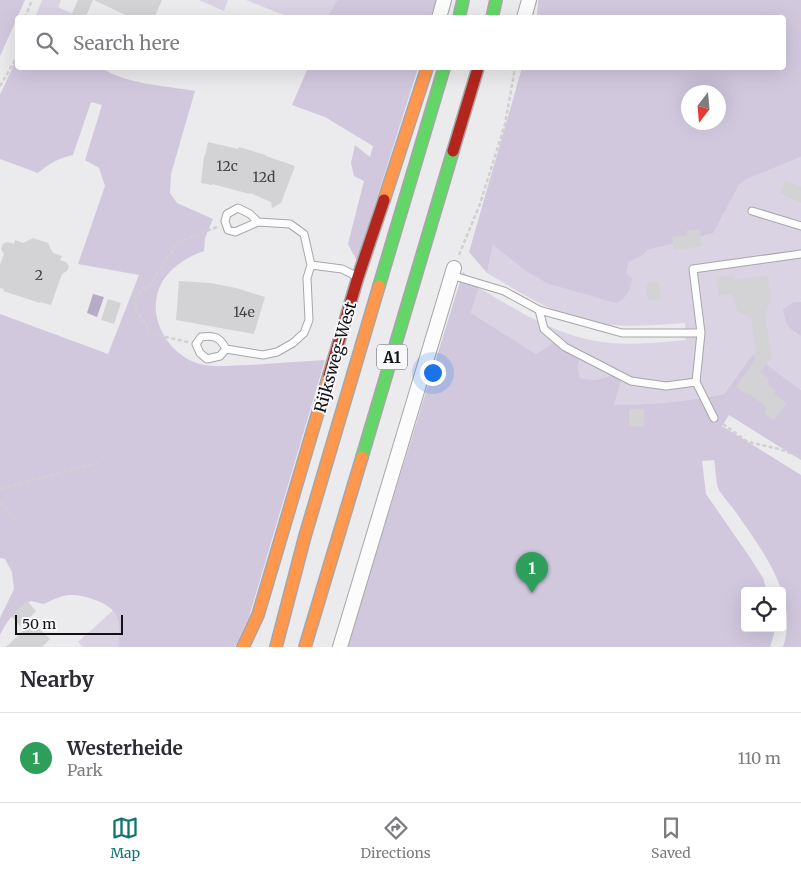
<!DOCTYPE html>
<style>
:root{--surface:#fff;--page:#f7f7f7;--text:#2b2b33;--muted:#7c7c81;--line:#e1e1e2;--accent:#0f766e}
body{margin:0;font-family:Merriweather,serif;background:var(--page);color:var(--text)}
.controls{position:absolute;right:15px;bottom:15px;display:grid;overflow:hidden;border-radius:5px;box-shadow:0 5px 20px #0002}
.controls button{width:45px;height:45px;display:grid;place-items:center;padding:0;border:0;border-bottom:1px solid var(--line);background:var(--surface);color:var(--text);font:25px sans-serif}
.compass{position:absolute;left:681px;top:85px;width:45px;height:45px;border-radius:50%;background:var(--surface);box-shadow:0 5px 20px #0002;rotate:196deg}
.scale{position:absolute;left:15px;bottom:12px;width:108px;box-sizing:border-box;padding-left:5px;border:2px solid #121113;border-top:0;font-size:14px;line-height:18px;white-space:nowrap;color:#121113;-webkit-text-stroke:4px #f8f7fa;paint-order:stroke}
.you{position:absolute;left:432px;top:372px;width:18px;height:18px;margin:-12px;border:4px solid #fff;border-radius:50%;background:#1a73e8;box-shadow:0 0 0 8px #1a73e833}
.badge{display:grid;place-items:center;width:32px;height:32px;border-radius:50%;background:var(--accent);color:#fff;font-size:16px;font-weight:700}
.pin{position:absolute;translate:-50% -41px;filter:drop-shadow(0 1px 2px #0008)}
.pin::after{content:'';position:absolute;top:26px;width:18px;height:15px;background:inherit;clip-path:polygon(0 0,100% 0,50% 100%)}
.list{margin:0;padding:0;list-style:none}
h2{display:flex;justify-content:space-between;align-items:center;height:65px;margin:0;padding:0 20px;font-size:21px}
h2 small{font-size:16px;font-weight:400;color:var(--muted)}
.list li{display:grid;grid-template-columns:32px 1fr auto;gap:15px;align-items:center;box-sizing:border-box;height:90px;padding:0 20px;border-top:1px solid var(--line)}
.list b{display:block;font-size:19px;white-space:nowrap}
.list p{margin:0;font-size:16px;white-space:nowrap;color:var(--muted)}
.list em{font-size:16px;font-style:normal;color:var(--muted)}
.icon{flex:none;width:28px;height:28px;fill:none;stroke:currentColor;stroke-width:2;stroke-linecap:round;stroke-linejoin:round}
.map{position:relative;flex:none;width:801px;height:647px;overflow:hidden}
.search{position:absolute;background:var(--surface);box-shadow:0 5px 20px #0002;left:15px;right:15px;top:15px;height:55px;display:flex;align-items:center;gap:12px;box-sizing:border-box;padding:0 18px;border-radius:5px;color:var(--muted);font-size:19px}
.sheet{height:155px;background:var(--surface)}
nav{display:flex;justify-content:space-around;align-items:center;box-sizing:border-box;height:70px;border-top:1px solid var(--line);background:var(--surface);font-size:14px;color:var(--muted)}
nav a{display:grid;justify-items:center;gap:2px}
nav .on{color:var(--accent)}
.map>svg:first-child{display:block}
.green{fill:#dad3e4}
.forest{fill:#d1c8de;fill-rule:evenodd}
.water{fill:#b6acc5}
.building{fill:#d3d2d4}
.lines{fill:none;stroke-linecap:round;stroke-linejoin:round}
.lane-casing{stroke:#a7a6a8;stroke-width:9}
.street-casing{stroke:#a7a6a8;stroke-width:16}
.fast-casing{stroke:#a7a6a8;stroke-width:14}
.slow-casing{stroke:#a7a6a8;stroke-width:14}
.jam-casing{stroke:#a7a6a8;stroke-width:14}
.path{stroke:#d1d0d1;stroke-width:2.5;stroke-dasharray:4 2.5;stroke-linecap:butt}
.lane{stroke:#fcfcfc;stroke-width:7}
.street{stroke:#fcfcfc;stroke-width:14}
.fast{stroke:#63d668;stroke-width:11}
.slow{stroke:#ff974d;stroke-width:11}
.jam{stroke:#b3261e;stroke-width:11}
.labels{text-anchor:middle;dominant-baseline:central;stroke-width:4;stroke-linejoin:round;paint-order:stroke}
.number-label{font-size:14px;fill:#434244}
.shield{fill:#f8f7fa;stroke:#575658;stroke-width:1}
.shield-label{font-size:15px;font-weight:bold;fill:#121113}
.street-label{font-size:16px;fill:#121113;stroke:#f8f7fa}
</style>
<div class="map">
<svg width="801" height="647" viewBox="0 0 801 647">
<rect width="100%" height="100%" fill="#ebeaec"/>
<path class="green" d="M42 0H61L58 7 73 14 71 17 35 18Z
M199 0H228L224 11Z
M246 0H337L328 18 289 17Z
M801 157V302H794V333L801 336V390L753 354 724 394C687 401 651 405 614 405L622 379 612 375 595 380 580 378 578 368 580 354 558 338 547 347 536 354 471 313 479 288C513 308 548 330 586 339 619 347 654 343 686 340L685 323C654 325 623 328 592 323 559 317 516 290 487 273L493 245 524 270 546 283 625 273 627 263 643 255 648 250 674 243 730 201 739 185 747 179Z
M129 596 130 647H83L78 642Z"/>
<path class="forest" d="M0 0H25L0 56Z
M337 0H436L431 17H328Z
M538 0H801V157L747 179 739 185 713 233 648 250 643 255 628 263 626 273 632 278C630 289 627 299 616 303L546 283 524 270 493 245 487 273 469 252 522 68H784V18L537 17ZM688 92H718V122H688Z
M17 58 18 68H102C125 84 168 86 195 91L171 174 170 193 177 203 213 219 205 238 204 251C187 257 172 266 162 282 144 314 167 355 200 364 216 368 233 365 249 365 275 363 300 362 325 360L249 617 235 647H118C120 636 121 623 115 613 108 602 82 594 69 595 60 596 52 600 44 604L31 601C16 609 8 619 0 635V618L14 589 12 572 5 559 0 558V314L108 354 139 275 78 264 105 186 99 168 85 160 102 105 91 102 73 155C58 158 50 163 38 173L0 159V95Z
M308 68H418L357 261 348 244 364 181 354 176 351 163 355 145 370 157 373 146 325 117 292 105Z
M463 272 479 288 471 313 536 354 547 347 558 338 569 344 580 354 578 368 580 378 595 380 612 375 622 379 614 405C652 405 687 401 724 394L753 354 801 390V460L729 415 722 426 801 475V647H783C800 598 762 550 735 511 730 504 723 497 719 490 715 482 716 468 714 460L702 461 706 494 751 559 763 578 767 591H745V628H774V634L770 647H347Z
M794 302H801V336C788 330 785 322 783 309Z"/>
<path class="water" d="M93 294 104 297 97 317 87 313Z"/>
<path class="building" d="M78 0H93L85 18H70Z
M94 0H162L154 18H132Z
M208 142 238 149 239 147 266 155V156L295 166 281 203 272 208 271 202 250 193V194L212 184V185L201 183 204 156H205Z
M785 180 801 187V203L779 193Z
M700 229 702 246 674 250 672 237 687 235 686 231Z
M33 238 48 243 53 253 62 256 60 260 66 262 69 266 67 271 62 274 51 305 40 302V303L3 291 4 289 0 288V265L4 254 1 249 3 244 7 242 14 244 15 240 23 243Z
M734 275 735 280 768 275 771 300 765 315 772 357 760 372 768 378 769 386 776 391 774 394 787 403 774 420 764 413 768 408 748 393 747 395 736 387 756 359 753 357 756 353 751 318 737 311 732 294 719 296 716 277Z
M179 281 210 283 236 288 265 297 254 334 176 320Z
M659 281 661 299 648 301 645 284Z
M108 299 121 303 114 324 101 320Z
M629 409H644V427L629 426Z
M27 601 36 611 29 618 50 639 42 647H6L24 630 11 616Z"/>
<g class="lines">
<g class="lane-casing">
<path id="lane" d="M752 211 801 226
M311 265 342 269 356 276
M451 275 504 291 539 310 622 333H701
M539 310 544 329 565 347 631 381 666 386 696 382 714 418
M226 349 220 356 207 359 200 353 196 344 201 337C214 335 220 337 226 349L263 355 277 352 293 343 304 333 309 320 307 278 311 265 304 234 290 224 258 222 235 232 228 230 225 221 227 214 238 208 250 214 258 222
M696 382 701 333 693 269 801 254"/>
</g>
<g class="street-casing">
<path id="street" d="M439 18 444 0
M524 18 529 0
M340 647 454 268"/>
</g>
<g class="fast-casing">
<path id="fast" d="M459 18 463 0
M492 18 496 0
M379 286 444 68
M362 457 453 151"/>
</g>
<g class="slow-casing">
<path id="slow" d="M384 200 427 68
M243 647 258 615 329 375
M276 647 305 536 379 286
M305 647 362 457"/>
</g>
<g class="jam-casing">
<path id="jam" d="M453 151 478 68
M329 375 358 277 384 200"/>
</g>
<path class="path" d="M25 18 32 0
M0 86 18 55
M459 255 480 204 505 124 515 68
M188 342 148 333 146 325 136 310 135 297 150 285 177 243 217 227
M723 424 748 442 779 449 801 457
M0 489 98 463
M0 502 17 521"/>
<use href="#lane" class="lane"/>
<use href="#street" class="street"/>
<use href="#fast" class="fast"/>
<use href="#slow" class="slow"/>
<use href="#jam" class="jam"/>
</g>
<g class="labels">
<g class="number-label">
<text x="227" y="166">12c</text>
<text x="264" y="177">12d</text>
<text x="39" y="275">2</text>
<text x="244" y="312">14e</text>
</g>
<rect class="shield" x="377" y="344.5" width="30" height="25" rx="4"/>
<g class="shield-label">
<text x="392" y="357">A1</text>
</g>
<g class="street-label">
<text transform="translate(335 357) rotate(-74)">Rijksweg-West</text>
</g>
</g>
</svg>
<div class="controls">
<button><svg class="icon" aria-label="locate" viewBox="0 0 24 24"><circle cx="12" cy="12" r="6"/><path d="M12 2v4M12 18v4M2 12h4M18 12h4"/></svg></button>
</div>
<svg class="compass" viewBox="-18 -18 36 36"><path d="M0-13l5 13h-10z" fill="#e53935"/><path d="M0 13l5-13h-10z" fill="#7c7c81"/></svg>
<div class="scale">50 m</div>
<div class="you"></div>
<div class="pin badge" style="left:532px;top:593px;background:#2e9e5b">1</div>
<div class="search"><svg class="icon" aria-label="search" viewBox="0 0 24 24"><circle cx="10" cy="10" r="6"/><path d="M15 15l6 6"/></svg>Search here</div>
</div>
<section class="sheet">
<h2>Nearby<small></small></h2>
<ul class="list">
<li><span class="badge" style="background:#2e9e5b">1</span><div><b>Westerheide</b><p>Park</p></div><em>110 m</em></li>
</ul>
</section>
<nav>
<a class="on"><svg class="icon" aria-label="map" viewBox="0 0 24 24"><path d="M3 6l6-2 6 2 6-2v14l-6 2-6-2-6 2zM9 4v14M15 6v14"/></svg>Map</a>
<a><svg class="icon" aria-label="directions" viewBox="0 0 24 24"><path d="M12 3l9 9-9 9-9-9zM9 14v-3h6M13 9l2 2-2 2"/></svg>Directions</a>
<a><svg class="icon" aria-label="saved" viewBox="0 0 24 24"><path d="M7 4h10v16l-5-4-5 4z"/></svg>Saved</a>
</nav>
